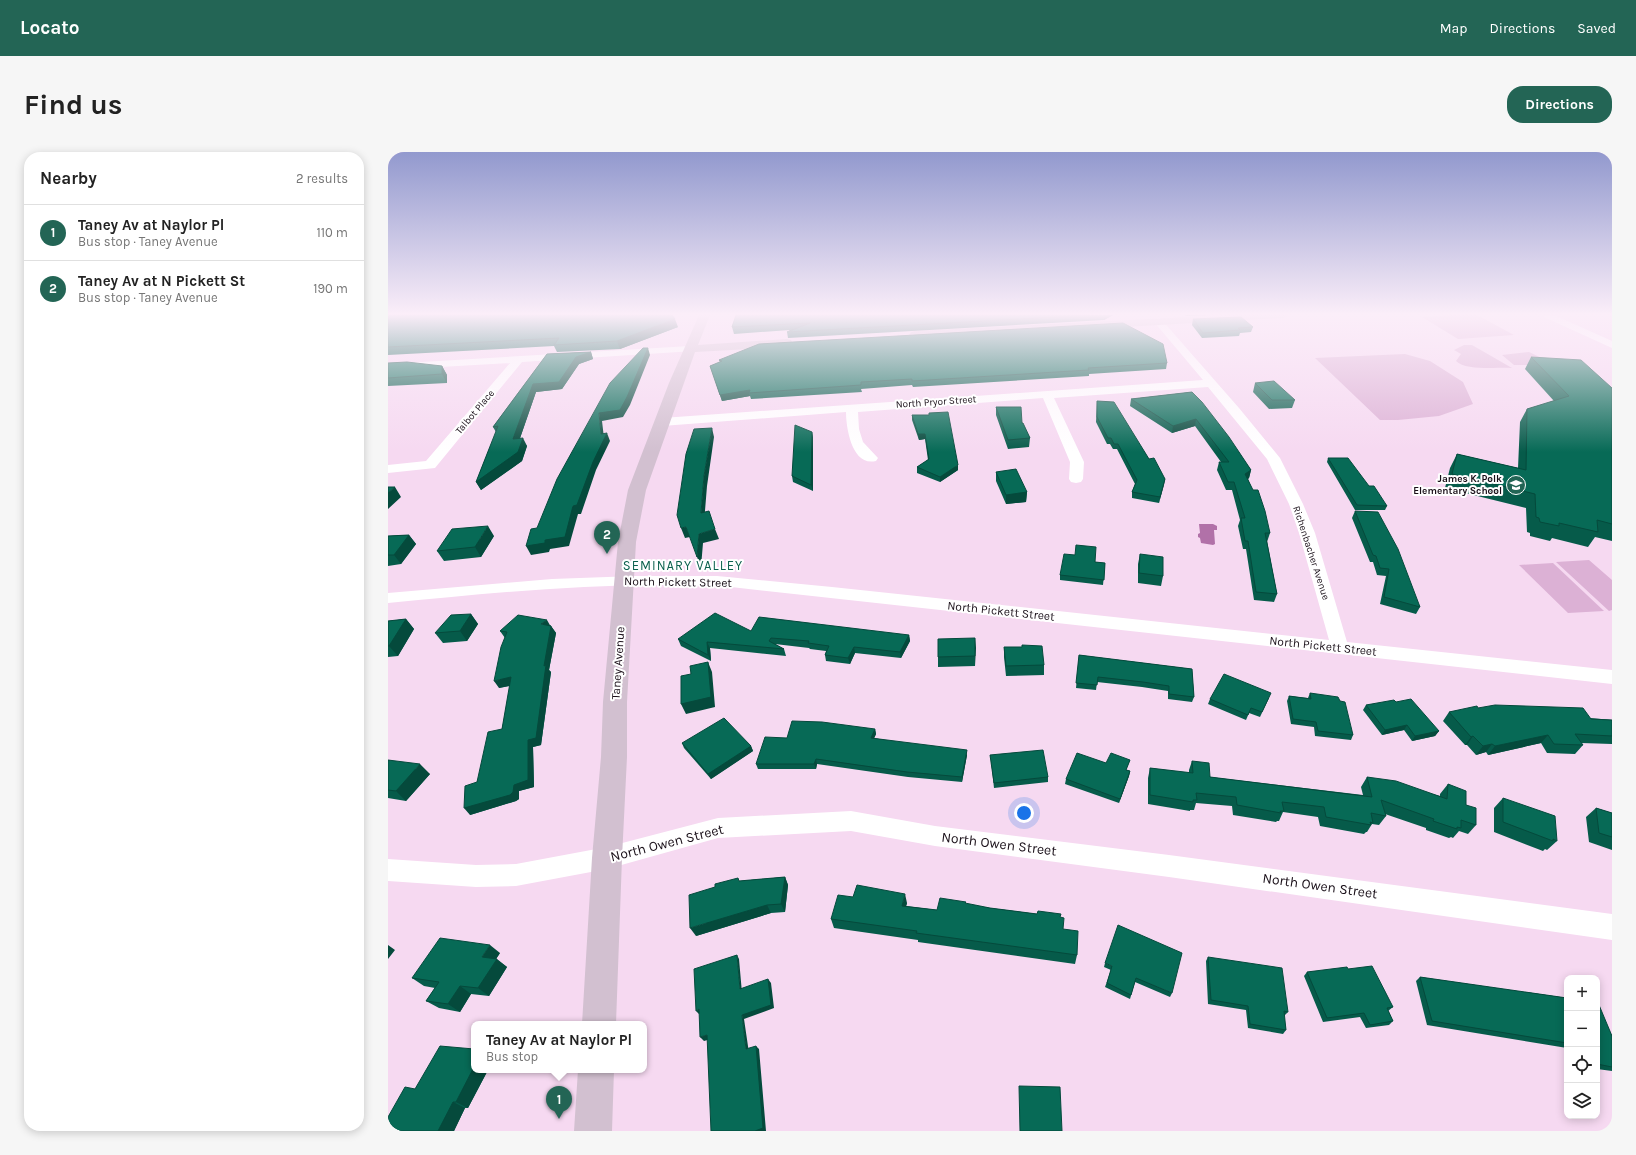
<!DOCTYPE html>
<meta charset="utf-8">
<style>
:root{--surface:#fff;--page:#f6f6f6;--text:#222;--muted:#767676;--line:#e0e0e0;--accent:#236555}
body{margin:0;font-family:Karla,sans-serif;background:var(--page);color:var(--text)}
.controls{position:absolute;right:12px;bottom:12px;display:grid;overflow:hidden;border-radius:8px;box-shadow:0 2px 10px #0003}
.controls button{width:36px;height:36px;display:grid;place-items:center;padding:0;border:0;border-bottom:1px solid var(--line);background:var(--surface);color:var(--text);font:20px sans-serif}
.you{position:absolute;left:636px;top:661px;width:14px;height:14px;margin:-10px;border:3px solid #fff;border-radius:50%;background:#1a73e8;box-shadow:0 0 0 6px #1a73e833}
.badge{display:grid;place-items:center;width:26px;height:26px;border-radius:50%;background:var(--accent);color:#fff;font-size:13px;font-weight:700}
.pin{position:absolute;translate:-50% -33px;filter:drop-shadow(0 1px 2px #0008)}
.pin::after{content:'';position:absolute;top:21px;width:14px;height:12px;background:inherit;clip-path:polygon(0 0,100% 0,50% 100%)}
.popup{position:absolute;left:83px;top:869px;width:176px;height:52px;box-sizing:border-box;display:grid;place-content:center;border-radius:8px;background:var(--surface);filter:drop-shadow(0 1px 3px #0005);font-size:13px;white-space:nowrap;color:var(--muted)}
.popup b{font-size:15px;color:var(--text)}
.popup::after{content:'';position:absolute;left:50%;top:100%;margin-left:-8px;border:8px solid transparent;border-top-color:var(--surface)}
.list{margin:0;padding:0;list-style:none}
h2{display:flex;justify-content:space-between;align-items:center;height:52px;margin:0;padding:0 16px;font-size:17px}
h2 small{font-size:13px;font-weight:400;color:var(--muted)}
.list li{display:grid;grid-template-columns:26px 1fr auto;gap:12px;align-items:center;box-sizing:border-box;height:56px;padding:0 16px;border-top:1px solid var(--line)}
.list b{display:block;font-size:15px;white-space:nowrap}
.list p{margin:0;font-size:13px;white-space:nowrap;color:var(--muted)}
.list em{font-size:13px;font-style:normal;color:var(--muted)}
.icon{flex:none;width:22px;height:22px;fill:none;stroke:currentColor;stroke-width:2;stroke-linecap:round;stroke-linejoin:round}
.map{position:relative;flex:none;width:1224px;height:979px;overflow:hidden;border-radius:16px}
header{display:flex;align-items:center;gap:24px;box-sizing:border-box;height:56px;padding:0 20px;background:var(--accent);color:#fff}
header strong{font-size:19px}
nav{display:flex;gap:22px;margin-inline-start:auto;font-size:14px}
.intro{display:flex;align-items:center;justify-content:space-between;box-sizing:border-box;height:96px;padding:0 24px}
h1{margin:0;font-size:28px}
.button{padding:10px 18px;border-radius:16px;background:var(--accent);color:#fff;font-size:14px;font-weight:700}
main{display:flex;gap:24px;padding:0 24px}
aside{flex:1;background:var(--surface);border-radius:16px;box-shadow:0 2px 10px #0003}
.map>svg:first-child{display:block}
.green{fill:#dcb1d5}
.water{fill:#b171a8}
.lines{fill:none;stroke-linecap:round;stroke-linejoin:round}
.street{fill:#fff;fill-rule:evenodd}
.secondary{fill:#d2c0d0;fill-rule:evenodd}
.wall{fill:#065b4a}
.shaded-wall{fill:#054a3c}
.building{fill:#076a56;stroke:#054a3c}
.labels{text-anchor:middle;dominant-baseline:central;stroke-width:4;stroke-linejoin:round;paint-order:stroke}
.far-street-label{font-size:10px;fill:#190f18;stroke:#fff}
.far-poi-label{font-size:10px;font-weight:bold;fill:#190f18;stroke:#fff;text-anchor:end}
.street-label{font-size:12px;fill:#190f18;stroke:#fff}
.neighbourhood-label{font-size:13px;letter-spacing:1px;fill:#0d614f;stroke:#fff}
.near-street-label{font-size:14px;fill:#190f18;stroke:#fff}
</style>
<header>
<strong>Locato</strong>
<nav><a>Map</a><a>Directions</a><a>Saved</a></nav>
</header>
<div class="intro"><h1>Find us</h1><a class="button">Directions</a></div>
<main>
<aside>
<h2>Nearby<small>2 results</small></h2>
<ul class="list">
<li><span class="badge">1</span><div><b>Taney Av at Naylor Pl</b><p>Bus stop · Taney Avenue</p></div><em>110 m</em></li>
<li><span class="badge">2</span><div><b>Taney Av at N Pickett St</b><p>Bus stop · Taney Avenue</p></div><em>190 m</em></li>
</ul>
</aside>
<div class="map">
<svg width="1224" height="979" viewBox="0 0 1224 979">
<rect width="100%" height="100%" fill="#f6d9f1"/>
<path class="green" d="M1064 163H1089L1126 183 1070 187 1034 165Z
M1076 193H1084L1124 216C1109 215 1078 219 1068 209L1073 202 1066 198Z
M1141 200 1162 210 1154 213H1126L1114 203Z
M1017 202 1042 209 1075 230 1085 252 1051 264 1010 268H992L927 206Z
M1201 408 1224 428V458L1221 459 1168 410Z
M1165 411 1216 459 1180 461 1131 413Z"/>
<path class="water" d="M811 372H825L829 374V378H826L827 392 825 393 813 391 812 386 810 385V382L812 381Z"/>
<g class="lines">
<path class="street" d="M1154 163H1166L1224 189V196L1156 165Z
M770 166 773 167 851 256 892 306 915 352 927 381 959 490 1224 518V532L343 435C229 428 113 440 0 451V441L164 427 247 424H329L444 435 941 488 911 381 901 352 879 307 820 235 666 246 696 310 695 327 693 330 688 331 683 330 681 327 682 310 655 246 470 260 471 277 475 290 490 306 488 309C464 315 458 276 458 260L274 274 270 273 268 270 270 267 274 266 815 228 767 171 765 169Z
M302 194 306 195 307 197 306 199 134 210 47 316 0 321V313L38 309 122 211 0 218V212Z
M463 659 547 674 781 703 1224 762V788L781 725 547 694 463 679 330 686 219 717 128 734 88 735 0 729V707L88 713 128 712 219 695 330 666Z"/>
<path class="secondary" d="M311 163H322L310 193 399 187 403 188 405 191 403 194 399 195 307 200 258 338 248 390 239 550V605L234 706 228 872H194L204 706 213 605 215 550 230 390 240 338 281 231Z
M840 163H900L898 165 894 166 527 187 523 186 521 183 523 180 527 179Z
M190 918H226L224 979H186Z"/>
</g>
<path class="wall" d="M0 163 290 175 232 197 169 200 166 194 0 203Z
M348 163H725L716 168 400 186 399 180 402 178 346 182 344 175Z
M797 163H824L798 164Z
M805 167 865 175 863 180 852 181 851 184 814 186 804 173Z
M203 200 205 207 191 212 174 237 148 240 132 286 139 294 134 309 93 338 88 330 108 280 105 275 159 202Z
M1143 205 1224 236V389L1207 385 1200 395 1164 386 1162 389 1142 384V381L1139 380 1138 356 1057 336 1062 316 1069 302 1130 316 1132 270 1139 257 1166 249 1137 217Z
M331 208 779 211 778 217 701 222V224L525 235 524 233 473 237 474 240 363 247 362 244 334 249 322 214 332 210Z
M0 211 54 214 59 223V231L0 234Z
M867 231 907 248 904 256 881 257 865 240Z
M804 240 863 318 861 326 860 327 882 381 879 390V389L889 442 886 450 866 448 858 397H855L850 374 852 368 844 338H838L829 318 831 310H833L807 274 784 281 742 254 743 247Z
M709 249 761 307 777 327 771 351 744 346V340L747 332 729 297H725L722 292H719L708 270Z
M608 255 634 271 642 286 641 295 620 297 608 263Z
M524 263 570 318 552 330 529 321V315L540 308 537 287 531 288 524 268Z
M424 280 425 286V339L405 330 404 324Z
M940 306 981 334 999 354 997 358H967L939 310Z
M608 320 639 340 638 350 618 352 608 329Z
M967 359 1032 455 1028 462 992 452 998 424 989 423 985 410H982L964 366Z
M21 383 28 392 13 412 0 414V384Z
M106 384 93 405 56 409 49 399Z
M752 402 775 424 773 434 750 431V412Z
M707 410 717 411 715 433 672 428V423Z
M83 462 90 472 79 489 55 491 47 481Z
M18 467 26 477 10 504 0 505V469Z
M162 473 163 474 168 481 161 518 163 520 153 593 145 595 146 635 131 639V647L128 649 82 663 89 630 114 577 122 534 111 536 117 486 112 479Z
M363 479 521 483 522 489 513 506 467 501 462 512 438 509 437 503 438 499 422 497 421 496 387 492 396 497 398 504 322 496 323 509 293 494 290 487Z
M587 486V514L550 515V505Z
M616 495 656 513V523L618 524 616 505Z
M691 503 804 517 806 545 804 550 780 547V539L754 535 709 530 708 538 688 536Z
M922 541 952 549 965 583 963 588 927 584 926 575 903 572 899 549 901 544 920 546Z
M881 546 872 565 861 561 858 568 820 552 822 547Z
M1008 550 1051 579 1047 584 1024 589 1016 578 994 583 975 558 978 553Z
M1090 556 1224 568V592L1193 591 1195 593 1187 602 1159 601 1153 591 1100 603 1098 600 1088 603 1079 593H1077L1055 569 1061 560Z
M487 577 488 582 486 586 579 603 574 630 520 625 429 612 428 617H370L368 612 399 586Z
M294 591 363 594 365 599 323 627 296 596Z
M602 603 660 625V630L606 636 603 608Z
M0 608 42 622 18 649 0 646Z
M742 608 738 618 742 619 741 624 731 651 677 632 678 627 718 611Z
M804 609 822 625 975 643 973 635 979 625 1052 644V642L1060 632 1078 653 1088 673 1080 682 1071 679 1065 686 1063 685 1061 686 1038 678V676L997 662 998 664 991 673 984 672 979 680H978L976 682 932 674 930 665 895 660 891 669H889L888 670 845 663 844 654 808 651 806 658H802V659L760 652V626L762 616 801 621V618Z
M1115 646 1169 689 1159 698 1157 697 1155 699 1106 680V656Z
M1208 656 1224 661V698L1201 690 1198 665Z
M397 725 400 733 397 760 383 761 308 784 352 729Z
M465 745 519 751 518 754 549 758 578 752 602 756 672 765 675 777 689 803 687 812 530 790V788L446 776 443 767Z
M112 801 108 807 119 815 101 844 83 842 72 860 51 856 38 849 47 836 36 834 24 826Z
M820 805 900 860 896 864 898 878 895 882 860 876 858 858 820 852 818 809Z
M717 811 784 841 782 845 747 830 742 847 717 835 723 818 716 815Z
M960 817 1005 855 1000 859 1005 869 1001 873 978 876 972 865 935 870 916 824 919 820Z
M1032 825 1179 846V896L1039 873 1028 829Z
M1209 853 1224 884V919L1209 917Z
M86 918H100L80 956H77L66 979H2L0 978V965L27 937Z"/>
<path class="shaded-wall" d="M717 163H725L716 168Z
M287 167 290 175 232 197 229 189Z
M260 196 262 203 242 253 235 265 214 269 216 286 219 281 222 289 208 318 193 362H190L181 394 162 397 161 400 143 403 138 394 157 388 185 354 213 282 211 261Z
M203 200 205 207 191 212 174 237 148 240 129 295 125 287 145 232 188 205Z
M54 214 59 223V231L54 222Z
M362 238 361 241 362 244 334 249 332 243Z
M808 267 807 274 784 281 785 274Z
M324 276 326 285 319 334 316 371 313 361 316 324Z
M424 280 425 286V339L423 333Z
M530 282H537V287L531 288Z
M135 286 139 294 134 309 93 338 88 330Z
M570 313V318L552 330V325Z
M863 318 861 326 855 330 857 322Z
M777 327 776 333 771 351 772 345Z
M7 335 13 345 0 357V341Z
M639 340 638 350 618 352V343Z
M100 374 106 384 93 405 87 395Z
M298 375 302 385 297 386 293 376Z
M327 377 331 387 315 391 313 415 309 405 311 382Z
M21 383 28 392 13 412 6 403Z
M83 462 90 472 79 489 72 479Z
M18 467 26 477 10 504 1 494Z
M159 468 163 475 153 472Z
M163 474 168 481 161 518 163 520 153 593 145 595 146 635 131 639V647L128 649 82 663 76 656 126 633 140 588 156 514Z
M521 483 522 489 513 506 512 500Z
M587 486 588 496 587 514Z
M319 490 322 496 323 509 320 503Z
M466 495 467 501 462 512 460 506Z
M320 510 324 520 327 555 298 562 293 552Z
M123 525 128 532 111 536 106 529Z
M1019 573 1016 578 994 583 997 578Z
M487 577 488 582 484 591 483 586Z
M1051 579 1047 584 1024 589 1027 584Z
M1160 583 1153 591 1100 603 1107 594Z
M1085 584 1079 593H1077L1083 585Z
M1104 592 1098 600 1088 603 1095 594Z
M363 594 365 599 323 627 320 622Z
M579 598V603L574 630V625Z
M428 607 429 612 428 617 426 612Z
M32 612 42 622 18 649 8 639Z
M742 619 741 624 731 651 732 647Z
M397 725 400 733 397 760 393 752Z
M517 742 519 751 516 762 514 754Z
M379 753 383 761 308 784 302 776Z
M0 793 7 798 0 807Z
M102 793 112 801 104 813 94 805Z
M349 803 351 807 354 841 352 837Z
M109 807 119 815 101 844 90 836Z
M380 827 383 831 386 856 356 867 361 901 358 897 354 863Z
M72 834 83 842 72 860 60 852Z
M311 857 314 861 311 862 308 859Z
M319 883 323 887 316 889 312 885Z
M368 894 371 897 378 979H367Z
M86 915V918H100L80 956 68 950Z
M65 950 77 956 66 979H50Z"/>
<path class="building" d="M0 163H284L287 167 229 189 166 193 171 186 0 195Z
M348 163H702L399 180 422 171 344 175Z
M853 165 865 175 850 176 852 178 815 181 805 167Z
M735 171 775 192 779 211 700 216 701 218 684 219 524 229V227L473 230V233L361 241 362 238 332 243 322 214 334 209 331 208 371 192Z
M255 196H260L239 245 232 258 211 261 213 282 219 281 205 310 189 353 185 354 177 385 157 388V391L138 394 143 377 149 376 169 327 222 231Z
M203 200 188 205 171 230 145 232 125 287 135 286 130 300 88 330 110 274 105 275 159 202Z
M1143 205 1193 208 1224 236V372L1209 368 1210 380 1171 371V374L1152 370 1151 366 1148 365 1147 342 1064 322 1069 302 1138 318 1139 257 1181 244Z
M19 210 54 214V222L0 226V211Z
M886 229 907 248H884L867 231Z
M804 240 814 250 841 285 863 318 857 322 865 338H870L877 359 882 381H877L889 442 868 440 860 389H857L853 366H857L846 330H840L831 310H841L808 267 785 274 743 247Z
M709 249 726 250 761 307 766 306 777 327 772 345 744 340 749 328 730 292H726L723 286H720L709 265Z
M608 255H633L634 271H635L642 286 620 288Z
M560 260 570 313 552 325 529 315 541 307 537 282H530L524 263H541V261Z
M407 273 424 280 423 333 404 324Z
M324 276 316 324 313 361 321 359 327 377 311 382 309 405 298 375 293 376 289 363 298 302 306 277Z
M940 306H960L981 334H986L999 354 969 353Z
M628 317 639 340 618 343 608 320Z
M0 335H7L0 341Z
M967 359 990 360 1010 397 1032 455 996 445 1001 417 992 416 988 404 985 403Z
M100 374 87 395 49 399 64 377Z
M21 383 6 403H0V384Z
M688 393 708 395 707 410 717 411 716 428 672 423 676 402 687 403Z
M752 402 775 405V424L751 421Z
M327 461 363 479 371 465 521 483 512 500 466 495 460 506 437 503 441 494 420 491 421 489 383 486 381 489 396 497 319 490 320 503 290 487Z
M83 462 72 479 47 481 63 463Z
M130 463 159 468 153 472 163 474 156 514 158 513 148 586 140 588V628L126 633 125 640 122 643 76 656 77 634 89 630 100 580 114 577 123 525 106 529 113 495 119 480 112 479Z
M18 467 1 494H0V469Z
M587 486V504L550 505V487Z
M634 493 654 494 656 513 618 514 616 495H634Z
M691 503 804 517 806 545 781 542V534L755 530 710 525 709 533 688 531Z
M320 510 323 545 293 552V524L303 522 302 514Z
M836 522 883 541 874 560 863 556 860 563 822 547Z
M922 541 950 545 952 549 957 550 965 583 930 579 928 570 905 567 901 544 923 547Z
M1023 547 1051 579 1027 584 1019 573 997 578 978 553 1006 548 1008 550Z
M1107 553 1195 556 1203 567 1224 568V584L1187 582 1195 593 1166 592 1160 583 1107 594 1104 592 1095 594 1085 584 1083 585 1061 560 1089 554 1090 556Z
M336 566 363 594 320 622 294 591Z
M404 569 434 570 487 577 483 586 579 598 574 625 519 620 428 607 426 612H368L377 585 399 586Z
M655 598 660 625 606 631 602 603Z
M689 601 718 611 723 601 742 608 738 618 742 619 732 647 678 627Z
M0 608 32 612 8 639 0 638Z
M804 609 821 611 822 625 984 645 979 625 1008 629 1059 647 1060 632 1078 639V653L1088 656V673L1073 668V676L1069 675V677L1045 669 1046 667 993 648 998 664 983 661 985 671 982 670 983 673 938 665 936 655 894 650 896 659H892L893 661 849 653 848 645 808 641 809 648H805V650L762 643V616L805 621Z
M1115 646 1167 664 1169 689 1165 687V689L1115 670Z
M1208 656 1224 661V685L1211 681Z
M397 725 393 752 379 753 302 776 301 743 327 735V732L350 726 351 729Z
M469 733 517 742 514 754 549 758 552 746 578 750 577 751 602 756 649 762 650 759 673 762 672 765 676 766 675 777 690 779 689 803 528 781 529 779 443 767 450 743 465 745Z
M730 773 794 801 784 841 748 826 743 843 719 831 724 814 717 811Z
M52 786 102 793 94 805 109 807 90 836 72 834 60 852 38 849 51 830 24 826Z
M349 803 352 837 380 827 383 853 354 863 358 897 368 894 375 976 367 979H323L319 883 312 885 311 857 308 859 306 817Z
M820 805 894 816 900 860 896 859 898 878 862 872 860 854 823 848Z
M984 814 1005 855 999 856 1005 869 982 873 976 861 939 866 919 820 959 815 960 817Z
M1032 825 1179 846V891L1044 869Z
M1209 853H1211L1224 884V915L1209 912Z
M52 894 86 897V915L68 950H65L50 979H3L4 977 0 976V965L17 935 27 937Z
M631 934 672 935 674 979H632Z"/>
<linearGradient id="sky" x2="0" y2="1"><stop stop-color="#9299ce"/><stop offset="0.54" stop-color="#fbeef9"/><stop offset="1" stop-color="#fbeef9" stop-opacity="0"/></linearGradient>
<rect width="1224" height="300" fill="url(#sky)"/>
<defs>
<g id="school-disc" transform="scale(1)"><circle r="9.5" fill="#236555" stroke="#fff"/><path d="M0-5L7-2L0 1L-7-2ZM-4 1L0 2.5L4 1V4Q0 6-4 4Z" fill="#fff"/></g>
</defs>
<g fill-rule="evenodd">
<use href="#school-disc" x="1128" y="333"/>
</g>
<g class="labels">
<g class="far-street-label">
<text transform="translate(548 250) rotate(-4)">North Pryor Street</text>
<text transform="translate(87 260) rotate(-50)">Talbot Place</text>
<text transform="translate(923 401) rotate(72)">Richenbacher Avenue</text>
</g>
<g class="far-poi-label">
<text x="1114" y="327">James K. Polk<tspan x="1114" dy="12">Elementary School</tspan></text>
</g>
<g class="street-label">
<text transform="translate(290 430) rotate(1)">North Pickett Street</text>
<text transform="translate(613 459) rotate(6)">North Pickett Street</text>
<text transform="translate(935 494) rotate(6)">North Pickett Street</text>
<text transform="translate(230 511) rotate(-86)">Taney Avenue</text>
</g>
<g class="neighbourhood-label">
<text x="295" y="413">SEMINARY VALLEY</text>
</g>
<g class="near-street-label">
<text transform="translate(279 691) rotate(-14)">North Owen Street</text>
<text transform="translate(611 692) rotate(7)">North Owen Street</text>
<text transform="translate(932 734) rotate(8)">North Owen Street</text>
</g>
</g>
</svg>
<div class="controls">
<button>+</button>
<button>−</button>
<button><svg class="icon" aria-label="locate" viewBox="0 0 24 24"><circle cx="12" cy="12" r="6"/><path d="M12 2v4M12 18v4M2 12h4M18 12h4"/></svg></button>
<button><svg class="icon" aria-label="layers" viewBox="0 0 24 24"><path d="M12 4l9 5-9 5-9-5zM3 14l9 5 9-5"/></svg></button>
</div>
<div class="you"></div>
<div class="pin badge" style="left:171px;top:967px">1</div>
<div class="popup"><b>Taney Av at Naylor Pl</b>Bus stop</div>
<div class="pin badge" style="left:219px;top:402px">2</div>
</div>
</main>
